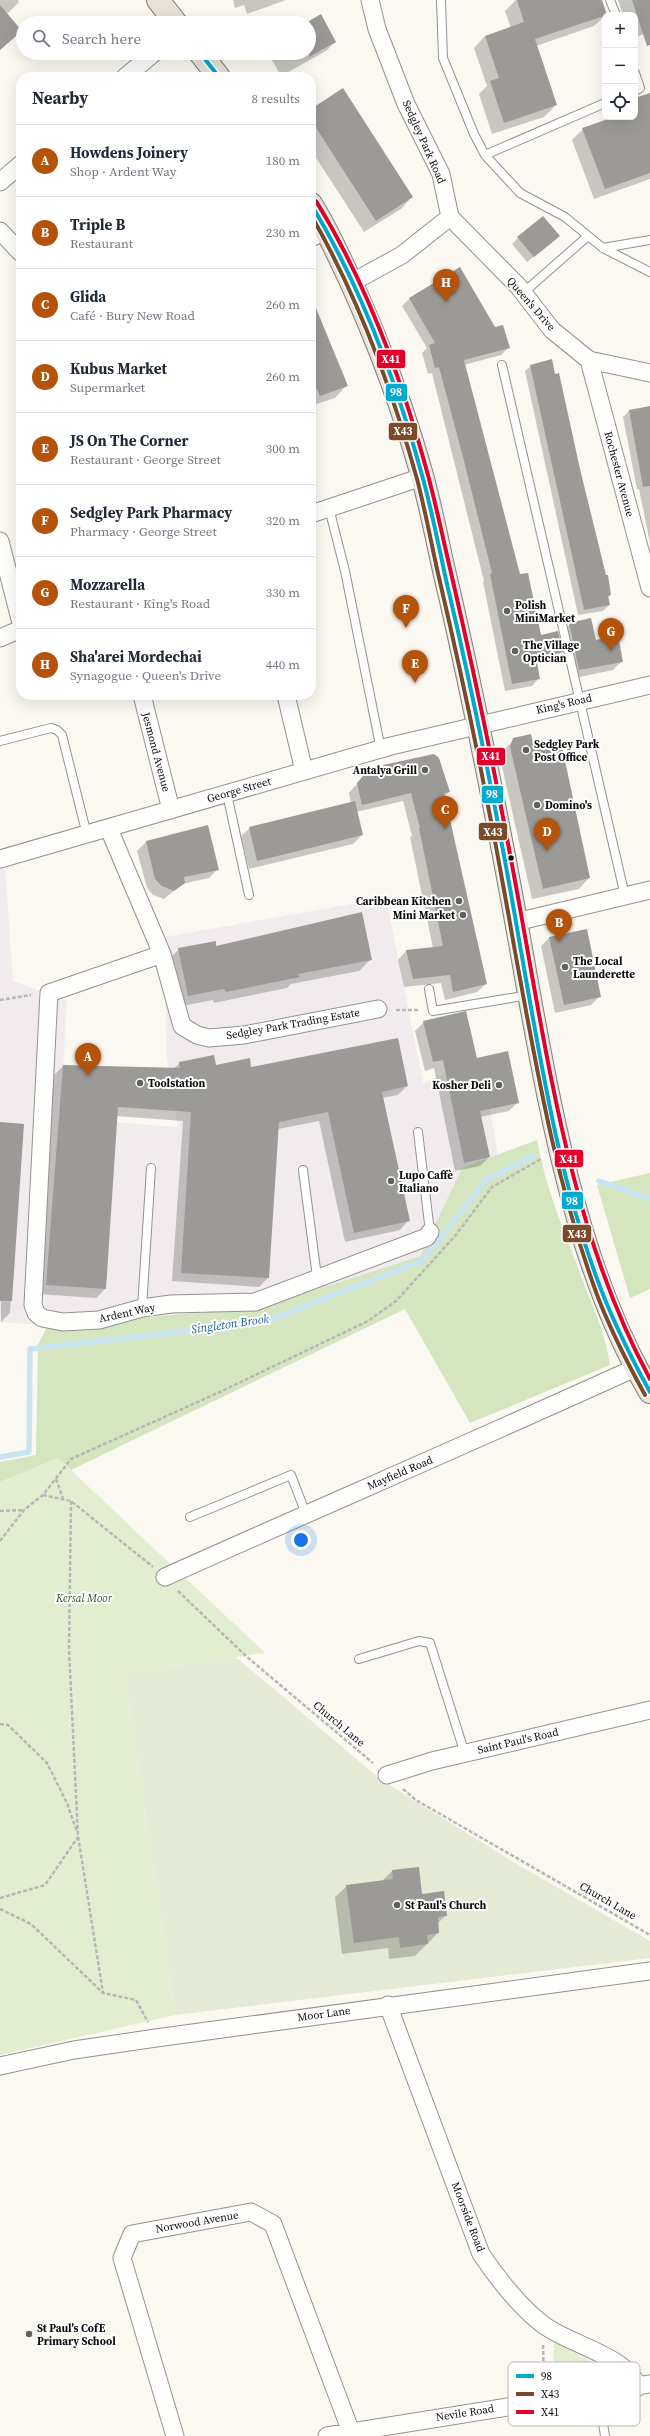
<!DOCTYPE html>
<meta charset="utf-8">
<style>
:root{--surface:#fff;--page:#f2f2f3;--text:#1f2937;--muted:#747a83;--line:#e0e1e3;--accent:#b45309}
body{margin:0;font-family:"Source Serif 4",serif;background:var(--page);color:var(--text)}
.controls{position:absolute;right:12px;top:12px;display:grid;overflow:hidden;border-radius:8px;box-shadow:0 4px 16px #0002}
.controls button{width:36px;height:36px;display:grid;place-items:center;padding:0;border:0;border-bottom:1px solid var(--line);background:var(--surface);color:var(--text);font:20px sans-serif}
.you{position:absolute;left:301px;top:1540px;width:14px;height:14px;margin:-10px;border:3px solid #fff;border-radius:50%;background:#1a73e8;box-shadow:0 0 0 6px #1a73e833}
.badge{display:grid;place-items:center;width:26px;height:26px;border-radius:50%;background:var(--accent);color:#fff;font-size:13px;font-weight:700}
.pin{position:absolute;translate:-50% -33px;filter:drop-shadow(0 1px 2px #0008)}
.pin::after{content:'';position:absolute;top:21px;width:14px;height:12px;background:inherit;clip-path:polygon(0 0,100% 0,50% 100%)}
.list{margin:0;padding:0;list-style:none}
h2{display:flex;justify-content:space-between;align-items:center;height:52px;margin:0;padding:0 16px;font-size:17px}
h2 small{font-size:13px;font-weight:400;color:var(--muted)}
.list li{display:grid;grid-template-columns:26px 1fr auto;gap:12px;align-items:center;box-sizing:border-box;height:72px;padding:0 16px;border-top:1px solid var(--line)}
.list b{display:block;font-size:15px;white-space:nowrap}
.list p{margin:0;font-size:13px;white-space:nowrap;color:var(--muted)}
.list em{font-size:13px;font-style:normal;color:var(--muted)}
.icon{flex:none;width:22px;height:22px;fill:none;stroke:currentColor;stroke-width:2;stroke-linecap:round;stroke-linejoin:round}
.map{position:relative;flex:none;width:650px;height:2436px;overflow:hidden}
.search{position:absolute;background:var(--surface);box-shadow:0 4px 16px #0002;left:16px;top:16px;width:300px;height:44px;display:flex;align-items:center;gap:10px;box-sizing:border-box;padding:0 14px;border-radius:22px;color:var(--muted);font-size:15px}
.panel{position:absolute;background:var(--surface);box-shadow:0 4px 16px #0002;left:16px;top:72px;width:300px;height:628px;border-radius:16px}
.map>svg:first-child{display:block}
.industrial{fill:#f1ebed}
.green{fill:#e3eed1}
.forest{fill:#d4e5c0}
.cemetery{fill:#e5ead5}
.shadow{fill:#0003}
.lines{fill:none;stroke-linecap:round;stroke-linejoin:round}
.stream{stroke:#c9e4f1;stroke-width:5.5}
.building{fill:#9c9a96}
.service-casing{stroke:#93928f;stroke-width:10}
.minor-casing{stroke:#93928f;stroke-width:19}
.trunk-casing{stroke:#80807c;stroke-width:24}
.path{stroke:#b7b7b5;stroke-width:2.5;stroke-dasharray:4 2;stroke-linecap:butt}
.service{stroke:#fefefd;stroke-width:8}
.minor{stroke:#fefefd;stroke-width:17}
.trunk{stroke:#e8e2d8;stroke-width:22}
.bus-1-casing{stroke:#fff;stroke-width:7}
.bus-2-casing{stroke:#fff;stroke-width:7}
.bus-3-casing{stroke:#fff;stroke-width:7}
.bus-1{stroke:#00a9ce;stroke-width:4}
.bus-2{stroke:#7a4b2a;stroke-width:4}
.bus-3{stroke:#e4002b;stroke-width:4}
.poi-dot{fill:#5f5f5c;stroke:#fff;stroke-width:1.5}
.bus-dot{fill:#0c0c0c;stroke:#fff;stroke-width:1.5}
.labels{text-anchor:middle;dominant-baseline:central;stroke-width:4;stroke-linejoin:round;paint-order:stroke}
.street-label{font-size:11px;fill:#0c0c0c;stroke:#fff}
.poi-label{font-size:11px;font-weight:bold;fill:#0c0c0c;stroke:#fff;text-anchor:start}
.park-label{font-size:11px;font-style:italic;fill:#2d6021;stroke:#fff}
.water-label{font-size:12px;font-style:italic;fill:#1d6196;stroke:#fff}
.key{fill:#fff;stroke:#b6b6b6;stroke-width:1}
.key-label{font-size:11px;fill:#0c0c0c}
.line-badge{stroke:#fff;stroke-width:1.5}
.badge-label{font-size:11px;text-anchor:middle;font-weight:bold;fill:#fff}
</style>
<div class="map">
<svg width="650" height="2436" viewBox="0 0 650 2436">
<rect width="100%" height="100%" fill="#faf8f0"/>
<path class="industrial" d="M5 867 13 981 67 1000 61 1104 58 1118 178 1127 166 1051 165 937 386 898 423 1083 456 1068 488 1109H490L498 1156 462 1168 420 1256 260 1308 55 1326 0 1322V868Z"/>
<path class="green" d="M58 1458 265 1653 124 1673 175 2015 0 2055V1482Z
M554 2342 590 2361 594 2373 587 2385 553 2391Z"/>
<path class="forest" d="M537 1140C546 1192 568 1240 586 1289 596 1314 606 1338 610 1365L470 1423 405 1309 71 1470 58 1458 0 1482V1462L36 1455 38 1345 48 1325 260 1308 420 1256 462 1168Z
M650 1173V1289L630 1298 597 1185Z"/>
<path class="cemetery" d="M236 1657 380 1779 515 1863 650 1941V1958L175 2015 124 1673Z"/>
<path class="shadow" d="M0 0H18L19 2 7 14 21 31 0 50Z
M233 0H286L247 14 244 5 235 8Z
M516 0H601L605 16 594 26 536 46 556 105 544 117 492 134 479 94 487 86 474 48 485 36 511 28 505 11Z
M618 0H650V40L648 33 635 37V15H623Z
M320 16 335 42 326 51 281 76 268 53H309V23H307Z
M650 94V179L594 199 572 140 583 129 616 117H635V99Z
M311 110 412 197 401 209 364 232 311 150Z
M518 238 553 242 527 262 512 244Z
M311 296 346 386 335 398 311 406Z
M410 298 495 328 508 348 501 355 464 365 519 575 540 636 562 651 554 659 536 662 539 678 532 686 505 691 483 582 484 581 432 373 428 374 422 353 427 348 402 306Z
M531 366 579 469 610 595 608 598 609 605 603 611 578 615 525 371Z
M650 407V543L639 489H637L623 417 629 411Z
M570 624 595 641 622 661 613 670 570 679 561 633Z
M516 738 532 744 589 878 579 889 532 899 500 758V753Z
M384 766 449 792 444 797 486 984 477 992 445 1000 441 983 404 987 398 960 406 951 433 948 410 837 412 836 403 801 356 812 362 835 353 844 249 869 241 836 250 828 351 803 349 793 355 786 364 777 376 774Z
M146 842 217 870 209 878 182 884 164 899 153 895 147 888 137 851Z
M550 937 600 996 591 1005 555 1013 541 946Z
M215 947 370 960 359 971 291 984 287 988 214 1003 213 1000 177 1007 167 961 179 949Z
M424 1022 476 1059 518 1102 509 1111 480 1117 489 1157 480 1166 455 1171 434 1068 425 1071 415 1031Z
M180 1063 250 1068 407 1086 398 1095 382 1098 408 1221 400 1230 345 1242 319 1121 278 1129 268 1278 259 1287 172 1281 183 1121 116 1116 105 1289 96 1298 38 1294 54 1075 63 1066 174 1068Z
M0 1123 23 1125 10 1313 1 1322Z
M392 1871 446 1915 437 1924 438 1933 415 1956 389 1959 388 1948 342 1954 335 1897 347 1886 382 1881Z"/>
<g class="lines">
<path class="stream" d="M599 1181 650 1199
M0 1457 29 1452 30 1349 264 1322 422 1261 486 1180 533 1156"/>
</g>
<path class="building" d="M517 0H602L607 15 535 39 557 105 504 123 490 81 499 78 485 36 524 22Z
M632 0H650V45L647 46Z
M0 5 22 31 0 50Z
M321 14 336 42 309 57V21Z
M343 88 413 197 376 221 311 120V109Z
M650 93V173L605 189 582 128 614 117H635V98Z
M543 216 560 236 534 257 517 237Z
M460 267 495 327 503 325 510 348 464 360 520 574 528 573 541 635 558 631 563 652 536 657 540 679 512 684 490 574 492 573 463 457 439 367 435 368 429 345 435 343 409 298Z
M311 296 348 386 320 396 311 377Z
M552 359 555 374 559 373 580 469 606 575H608L611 595 608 596 610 605 584 610 530 365Z
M650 406V486L643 487 629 410Z
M591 618 596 640 618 635 623 662 579 670 569 623Z
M531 734 533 743 542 741 544 746 561 742 590 878 543 889 510 747 513 738Z
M434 754 439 758 450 792 444 793 487 984 453 992 450 975 413 979 406 950 443 946 419 828H420L411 793 362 805 357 783 363 776 384 772 383 765Z
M355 801 363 835 257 861 249 827Z
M208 825 219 870 184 877 185 883 174 891 162 886 155 879 146 841Z
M362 912 372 960 298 974 300 977 226 992 224 989 188 996 178 948 216 941V946Z
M587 929 601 997 564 1005 549 937Z
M466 1011 477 1058 508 1051 519 1103 480 1111 490 1157 464 1163 443 1060 433 1062 423 1021Z
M398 1038 408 1086 382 1092 410 1221 354 1233 328 1112 279 1122 269 1278 181 1273 191 1112 118 1107 106 1289 46 1285 63 1065 180 1068 179 1062 214 1055 216 1065 250 1058 251 1067Z
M0 1122 24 1124 12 1301H0Z
M419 1867 422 1894 444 1891 447 1916 438 1917 439 1933 427 1935 428 1944 400 1948 399 1937 354 1943 346 1885 393 1879 392 1870Z"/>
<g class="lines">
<g class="service-casing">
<path id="service" d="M441 0 443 58 474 134 485 155 520 193 565 217 603 248 650 272
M610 0 616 15
M635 73 640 88 635 91
M485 155 605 103
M603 248 650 240
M523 293 588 236
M502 365 625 896
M329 508 345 571 381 750
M0 741 51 728 57 730 62 735 87 835
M227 794 249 895
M429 989 433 1011 529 995
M418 1132 430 1232
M303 1170 317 1277
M142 1308 151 1168
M190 1517 291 1475 306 1514
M359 1659 419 1641 430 1643 465 1754
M598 2392 605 2436"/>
</g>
<g class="minor-casing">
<path id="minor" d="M370 0 377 29 406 104 441 174 450 217
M125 77 154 53
M0 182 21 164
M450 217 518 286 552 330 589 360 650 373
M0 231 21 253
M311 238 327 230
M351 283 402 255 450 217
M589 360 650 588
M311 514 422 477
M0 541 21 623
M0 638 21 629
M142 695 171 810
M286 695 304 771
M109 829 162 954 182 1026 197 1035 209 1038 244 1035 378 1009
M0 859 391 746 650 685
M516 922 650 890
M162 954 49 993 33 1305 36 1313 42 1318 63 1322 99 1320 142 1308 171 1304 255 1302 427 1237 430 1232
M165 1577C321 1507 479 1439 635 1368
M387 1775 432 1761 650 1710
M388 2005 481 2254C498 2279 517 2304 541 2323 566 2344 627 2355 638 2387
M0 2066 74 2050 156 2038 650 1971
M175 2436 122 2258 132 2234 251 2212 273 2224 351 2432
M327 2436 650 2384"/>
</g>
<g class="trunk-casing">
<path id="trunk" d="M158 0 176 23
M200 53 219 77
M311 204C327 229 338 255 351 282 379 344 403 408 422 475 433 515 440 556 450 596 480 728 506 861 529 994 553 1125 581 1277 650 1392"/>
</g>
<path class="path" d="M0 1000 31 995
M396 1010H419
M56 1479 63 1499
M43 1495 71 1501 153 1567
M71 1501 69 1650 78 1836 103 1993
M0 1511 23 1510
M0 1541 24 1510 43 1495 71 1459 222 1391 368 1321 396 1301 455 1236 492 1187 541 1159
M178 1591 247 1657 373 1763
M0 1724 8 1725 47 1763 67 1803 77 1832
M403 1789 416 1800 650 1935
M0 1898 45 1885 78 1837
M0 1909 31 1924 103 1993 136 2000 148 2022
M543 2345 544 2384"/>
<use href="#service" class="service"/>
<use href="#minor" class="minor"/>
<use href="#trunk" class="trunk"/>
<g class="bus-1-casing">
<path id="bus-1" d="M200 53 219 77
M311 204C360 285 397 384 422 475 432 511 439 548 447 584 476 706 500 828 521 951 542 1069 561 1191 606 1302 619 1333 634 1363 650 1392"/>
</g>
<g class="bus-2-casing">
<path id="bus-2" d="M311 215C358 297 392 389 417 479 426 513 432 548 440 582 468 702 493 824 514 946 536 1065 556 1186 599 1300 612 1333 628 1364 645 1395"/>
</g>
<g class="bus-3-casing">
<path id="bus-3" d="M316 201C366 282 403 383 428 475 437 509 444 543 452 577 481 702 506 827 528 953 554 1099 579 1247 650 1379"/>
</g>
<use href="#bus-1" class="bus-1"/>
<use href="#bus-2" class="bus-2"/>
<use href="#bus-3" class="bus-3"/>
</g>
<g class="poi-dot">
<circle cx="507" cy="611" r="4"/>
<circle cx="515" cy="651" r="4"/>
<circle cx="526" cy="750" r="4"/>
<circle cx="425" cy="770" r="4"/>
<circle cx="537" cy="805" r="4"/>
<circle cx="459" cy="901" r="4"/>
<circle cx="463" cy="915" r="4"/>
<circle cx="565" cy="967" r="4"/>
<circle cx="140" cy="1083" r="4"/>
<circle cx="499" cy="1085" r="4"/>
<circle cx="391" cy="1181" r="4"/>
<circle cx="397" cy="1905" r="4"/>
<circle cx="29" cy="2334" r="4"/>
</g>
<circle class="bus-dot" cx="511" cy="858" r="3.5"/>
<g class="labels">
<g class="street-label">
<text transform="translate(424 142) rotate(66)">Sedgley Park Road</text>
<text transform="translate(531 304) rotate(49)">Queen's Drive</text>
<text transform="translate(619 474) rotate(75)">Rochester Avenue</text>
<text transform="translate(564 704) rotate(-13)">King's Road</text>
<text transform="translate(156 752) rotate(75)">Jesmond Avenue</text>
<text transform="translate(239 790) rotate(-16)">George Street</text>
<text transform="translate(293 1024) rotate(-10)">Sedgley Park Trading Estate</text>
<text transform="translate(127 1313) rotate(-12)">Ardent Way</text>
<text transform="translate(400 1473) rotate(-23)">Mayfield Road</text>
<text transform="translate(339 1724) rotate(40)">Church Lane</text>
<text transform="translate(518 1741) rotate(-13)">Saint Paul's Road</text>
<text transform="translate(608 1901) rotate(30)">Church Lane</text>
<text transform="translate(324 2014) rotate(-8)">Moor Lane</text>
<text transform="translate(468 2217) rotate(69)">Moorside Road</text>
<text transform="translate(197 2222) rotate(-10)">Norwood Avenue</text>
<text transform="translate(465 2413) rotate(-9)">Nevile Road</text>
</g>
<g class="poi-label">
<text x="515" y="605">Polish<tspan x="515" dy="13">MiniMarket</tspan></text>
<text x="523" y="645">The Village<tspan x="523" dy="13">Optician</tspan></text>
<text x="534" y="744">Sedgley Park<tspan x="534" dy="13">Post Office</tspan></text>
<text x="417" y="770" text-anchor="end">Antalya Grill</text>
<text x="545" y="805">Domino's</text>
<text x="451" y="901" text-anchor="end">Caribbean Kitchen</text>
<text x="455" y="915" text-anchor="end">Mini Market</text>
<text x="573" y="961">The Local<tspan x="573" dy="13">Launderette</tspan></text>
<text x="148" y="1083">Toolstation</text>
<text x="491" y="1085" text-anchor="end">Kosher Deli</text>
<text x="399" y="1175">Lupo Caffè<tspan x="399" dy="13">Italiano</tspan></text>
<text x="405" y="1905">St Paul's Church</text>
<text x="37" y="2328">St Paul's CofE<tspan x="37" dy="13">Primary School</tspan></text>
</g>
<g class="park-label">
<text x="84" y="1598">Kersal Moor</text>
</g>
<g class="water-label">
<text transform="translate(230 1324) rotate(-8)">Singleton Brook</text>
</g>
</g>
<rect x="508" y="2362" width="132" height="64" rx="6" class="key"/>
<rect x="516" y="2374" width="18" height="4" fill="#00a9ce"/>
<rect x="516" y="2392" width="18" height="4" fill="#7a4b2a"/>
<rect x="516" y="2410" width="18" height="4" fill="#e4002b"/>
<g class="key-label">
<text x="541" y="2380">98</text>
<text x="541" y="2398">X43</text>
<text x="541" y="2416">X41</text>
</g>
<g class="line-badge">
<rect x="376" y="349" width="30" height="20" rx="4" fill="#e4002b"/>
<rect x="385" y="383" width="23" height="19" rx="4" fill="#00a9ce"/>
<rect x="388" y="422" width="30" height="19" rx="4" fill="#7a4b2a"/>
<rect x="476" y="747" width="30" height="19" rx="4" fill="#e4002b"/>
<rect x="481" y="785" width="23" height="19" rx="4" fill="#00a9ce"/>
<rect x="478" y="822" width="30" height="19" rx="4" fill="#7a4b2a"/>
<rect x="554" y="1149" width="30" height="19" rx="4" fill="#e4002b"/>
<rect x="561" y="1191" width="23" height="19" rx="4" fill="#00a9ce"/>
<rect x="562" y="1224" width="30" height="19" rx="4" fill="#7a4b2a"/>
</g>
<g class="badge-label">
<text x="391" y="363">X41</text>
<text x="396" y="396">98</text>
<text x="403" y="435">X43</text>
<text x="491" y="760">X41</text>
<text x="492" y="798">98</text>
<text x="493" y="836">X43</text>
<text x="569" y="1163">X41</text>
<text x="572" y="1205">98</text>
<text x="577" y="1238">X43</text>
</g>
</svg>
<div class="controls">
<button>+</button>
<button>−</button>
<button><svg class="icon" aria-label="locate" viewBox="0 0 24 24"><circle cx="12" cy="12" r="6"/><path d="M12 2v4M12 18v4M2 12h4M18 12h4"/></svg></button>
</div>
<div class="you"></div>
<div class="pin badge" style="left:88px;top:1076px">A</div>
<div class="pin badge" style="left:559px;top:942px">B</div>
<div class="pin badge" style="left:445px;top:829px">C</div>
<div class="pin badge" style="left:547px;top:851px">D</div>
<div class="pin badge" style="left:415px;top:683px">E</div>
<div class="pin badge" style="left:406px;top:628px">F</div>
<div class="pin badge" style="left:611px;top:651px">G</div>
<div class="pin badge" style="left:446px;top:302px">H</div>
<div class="search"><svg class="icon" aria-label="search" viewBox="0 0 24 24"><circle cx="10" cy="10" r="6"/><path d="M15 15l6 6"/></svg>Search here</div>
<section class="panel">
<h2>Nearby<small>8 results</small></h2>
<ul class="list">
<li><span class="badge">A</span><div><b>Howdens Joinery</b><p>Shop · Ardent Way</p></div><em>180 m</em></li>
<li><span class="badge">B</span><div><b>Triple B</b><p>Restaurant</p></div><em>230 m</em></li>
<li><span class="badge">C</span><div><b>Glida</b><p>Café · Bury New Road</p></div><em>260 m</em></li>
<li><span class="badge">D</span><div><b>Kubus Market</b><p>Supermarket</p></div><em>260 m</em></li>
<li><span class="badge">E</span><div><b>JS On The Corner</b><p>Restaurant · George Street</p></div><em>300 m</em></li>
<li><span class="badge">F</span><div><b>Sedgley Park Pharmacy</b><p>Pharmacy · George Street</p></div><em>320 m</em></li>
<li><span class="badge">G</span><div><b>Mozzarella</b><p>Restaurant · King's Road</p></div><em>330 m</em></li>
<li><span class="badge">H</span><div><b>Sha'arei Mordechai</b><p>Synagogue · Queen's Drive</p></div><em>440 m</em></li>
</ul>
</section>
</div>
